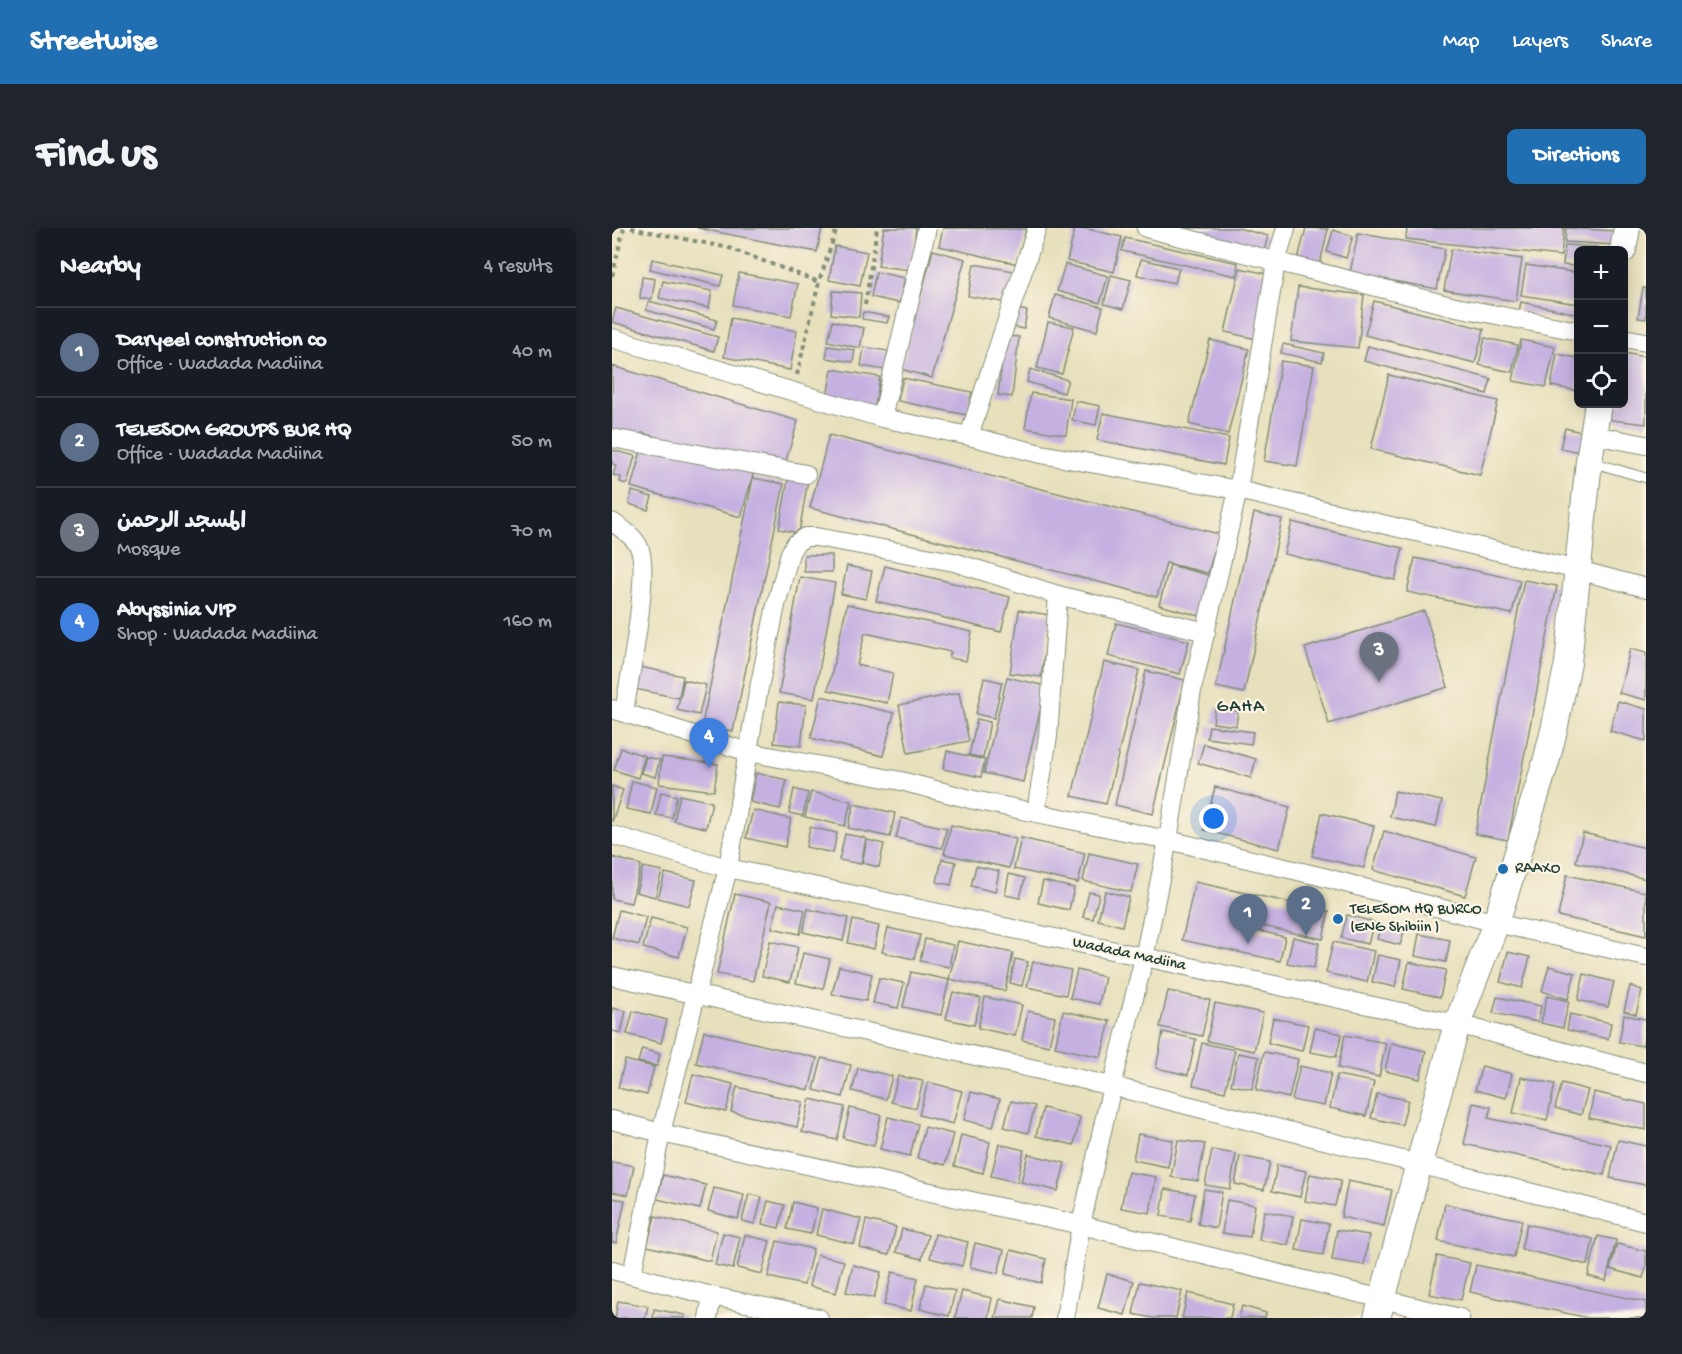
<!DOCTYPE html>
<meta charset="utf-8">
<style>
:root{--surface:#171b24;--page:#20242c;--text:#f1f3f6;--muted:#9ea1a6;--line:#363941;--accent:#1f6fb2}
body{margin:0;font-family:"Gochi Hand","Playpen Sans Arabic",sans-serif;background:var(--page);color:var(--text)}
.controls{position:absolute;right:18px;top:18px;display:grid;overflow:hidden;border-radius:9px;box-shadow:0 3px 15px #0003}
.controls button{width:54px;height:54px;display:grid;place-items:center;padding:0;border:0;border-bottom:2px solid var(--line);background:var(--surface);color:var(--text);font:30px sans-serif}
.you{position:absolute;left:602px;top:591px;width:21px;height:21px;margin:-15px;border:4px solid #fff;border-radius:50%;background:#1a73e8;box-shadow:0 0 0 9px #1a73e833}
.badge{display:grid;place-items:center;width:39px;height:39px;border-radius:50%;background:var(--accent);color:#fff;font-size:20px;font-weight:700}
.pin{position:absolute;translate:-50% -50px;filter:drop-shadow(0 2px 3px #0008)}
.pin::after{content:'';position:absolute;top:32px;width:21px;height:18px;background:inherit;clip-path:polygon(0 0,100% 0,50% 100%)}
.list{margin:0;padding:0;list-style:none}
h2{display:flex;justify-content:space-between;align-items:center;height:78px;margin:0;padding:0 24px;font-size:26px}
h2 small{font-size:20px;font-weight:400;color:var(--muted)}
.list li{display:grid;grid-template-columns:39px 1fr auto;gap:18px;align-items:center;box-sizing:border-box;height:90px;padding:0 24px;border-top:2px solid var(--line)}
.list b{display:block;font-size:22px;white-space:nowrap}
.list p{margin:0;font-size:20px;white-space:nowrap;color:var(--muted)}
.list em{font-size:20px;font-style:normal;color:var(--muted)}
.icon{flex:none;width:33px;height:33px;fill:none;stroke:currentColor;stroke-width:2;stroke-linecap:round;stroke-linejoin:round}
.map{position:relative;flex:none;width:1034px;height:1090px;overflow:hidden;border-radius:9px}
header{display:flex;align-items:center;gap:36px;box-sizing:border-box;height:84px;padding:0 30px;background:var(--accent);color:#fff}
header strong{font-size:28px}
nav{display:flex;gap:33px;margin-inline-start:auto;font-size:21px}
.intro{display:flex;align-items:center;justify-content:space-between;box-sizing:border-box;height:144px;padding:0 36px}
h1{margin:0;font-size:42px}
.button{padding:15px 27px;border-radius:9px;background:var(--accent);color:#fff;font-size:21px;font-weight:700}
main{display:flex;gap:36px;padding:0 36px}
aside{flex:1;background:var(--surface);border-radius:9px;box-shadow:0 3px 15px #0003}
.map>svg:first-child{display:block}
.building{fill:#c5b1e1}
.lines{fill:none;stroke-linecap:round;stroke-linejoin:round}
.lane-casing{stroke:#838e78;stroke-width:11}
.street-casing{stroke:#838e78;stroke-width:20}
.secondary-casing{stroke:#838e78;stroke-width:28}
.path{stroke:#838e78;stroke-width:4;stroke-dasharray:4.5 4.5;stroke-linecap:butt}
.lane{stroke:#fff;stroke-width:9}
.street{stroke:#fff;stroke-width:18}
.secondary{stroke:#fff;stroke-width:26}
.poi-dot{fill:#1f6fb2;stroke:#fcf5e5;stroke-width:2}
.labels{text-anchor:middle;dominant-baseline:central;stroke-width:4.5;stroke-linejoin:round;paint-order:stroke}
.poi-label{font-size:16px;fill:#1f3d34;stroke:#fcf5e5;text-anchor:start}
.street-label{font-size:16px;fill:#1f3d34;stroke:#fcf5e5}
.neighbourhood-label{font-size:18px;letter-spacing:1.5px;fill:#1f3d34;stroke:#fcf5e5}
</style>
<header>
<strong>Streetwise</strong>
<nav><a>Map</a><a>Layers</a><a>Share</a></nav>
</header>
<div class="intro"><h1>Find us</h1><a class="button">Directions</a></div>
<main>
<aside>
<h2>Nearby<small>4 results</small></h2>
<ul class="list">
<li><span class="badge" style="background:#5c6f8a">1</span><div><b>Daryeel construction co</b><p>Office · Wadada Madiina</p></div><em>40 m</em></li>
<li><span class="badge" style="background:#5c6f8a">2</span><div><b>TELESOM GROUPS BUR HQ</b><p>Office · Wadada Madiina</p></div><em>50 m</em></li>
<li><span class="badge" style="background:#6b7280">3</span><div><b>المسجد الرحمن</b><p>Mosque</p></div><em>70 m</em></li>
<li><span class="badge" style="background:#3f7fe0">4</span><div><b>Abyssinia VIP</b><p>Shop · Wadada Madiina</p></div><em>160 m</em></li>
</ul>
</aside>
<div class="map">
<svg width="1034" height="1090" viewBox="0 0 1034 1090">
<rect width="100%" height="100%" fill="#fcf5e5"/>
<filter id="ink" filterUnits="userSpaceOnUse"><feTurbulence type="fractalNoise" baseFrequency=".0167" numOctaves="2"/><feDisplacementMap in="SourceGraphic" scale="12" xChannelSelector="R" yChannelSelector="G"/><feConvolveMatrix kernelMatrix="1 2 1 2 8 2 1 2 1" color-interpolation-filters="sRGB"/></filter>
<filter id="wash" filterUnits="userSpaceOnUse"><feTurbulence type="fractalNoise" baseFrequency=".008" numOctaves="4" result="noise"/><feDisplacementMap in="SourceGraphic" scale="24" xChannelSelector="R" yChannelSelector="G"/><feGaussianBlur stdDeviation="1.35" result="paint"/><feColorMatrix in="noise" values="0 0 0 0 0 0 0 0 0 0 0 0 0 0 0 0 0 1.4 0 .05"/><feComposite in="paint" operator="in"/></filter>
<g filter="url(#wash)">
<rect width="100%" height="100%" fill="#e7e0bc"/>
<g id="blocks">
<path class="building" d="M85 0H210L205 24Z
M272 0H304L299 42 266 38Z
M331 0 414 1 406 36 327 18Z
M463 0H471L510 9 502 44 455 33Z
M555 0H626L656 8 651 27Z
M694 0 716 1 708 36 686 31Z
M795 0H952L949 28 794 11Z
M954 0 1004 3 1003 17 953 14Z
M721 2 741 8 734 30 715 24Z
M746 5 833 21 825 61 738 45Z
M513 10 626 35 624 48 510 23Z
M953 17 985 19V22H966V38L951 37Z
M223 18 255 24 248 58 217 52Z
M839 21 910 31 904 73 832 62Z
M321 22 353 31 320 150 289 141Z
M40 31 111 47 108 58 38 41Z
M529 31 567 40 563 55 525 47Z
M362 36 402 43 396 75 356 68Z
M453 36 496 48 488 75 445 63Z
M914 37 966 45V76L909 67Z
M628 40 660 47 645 111 613 104Z
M264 44 293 50 287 75 259 69Z
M127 45 186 56 179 88 121 77Z
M499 47 519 52 511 81 492 76Z
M30 49 43 51 40 71 28 70Z
M51 53 100 63 97 80 47 70Z
M686 59 752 67 746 120 679 113Z
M1031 60H1034V91L1026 90Z
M221 63 249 65 247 89 219 86Z
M443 67 491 79 485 103 437 90Z
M37 73 105 92 102 101 34 82Z
M762 73 872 101 863 135 753 107Z
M909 74 966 86V96L907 83Z
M4 80 106 109 102 123 0 94Z
M401 80 415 83 412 101 397 98Z
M251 84 277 89 275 95 250 91Z
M119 90 185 103 178 142 112 129Z
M221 93 252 100 248 120 216 113Z
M436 94 462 99 450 146 425 140Z
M393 108 407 109 400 169 386 167Z
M873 110 906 117 900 144 867 137Z
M598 112 637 121 616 206 577 196Z
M909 112 943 119 934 159 901 153Z
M671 116 712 125 710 134 669 125Z
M216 118 243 122 241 134 214 130Z
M756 118 879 151 875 166 752 133Z
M252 119 276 123 273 142 249 138Z
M1011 125 1034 129V196L1000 192 994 189 992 176H1011Z
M945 126 966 130V163L939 158Z
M669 133 702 138 685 238 652 233Z
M0 138 186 193 170 246 30 205 25 223 0 216Z
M220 141 268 149 263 178 215 169Z
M418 141 456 152 452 165 415 154Z
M777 147 886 173 868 247 759 221Z
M291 150 360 164 355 187 286 173Z
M419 165 459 171 454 207 413 200Z
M464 173 488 178 484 197 460 192Z
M491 185 617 210 612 237 485 212Z
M953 200 977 206 972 225 948 220Z
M217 207 607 306 596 345 554 335 545 369 198 280Z
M32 212 142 243 129 289 19 259Z
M0 222 23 228 15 256 8 254 9 249 1 247 4 237 0 236Z
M179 236 198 240 187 305 167 301Z
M141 250 172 256 121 503 90 497Z
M20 263 40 269 36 282 17 276Z
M642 285 670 291 632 465 604 459Z
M680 294 791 320 783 352 672 326Z
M192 327H220V344H192Z
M803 330 908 352 900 386 795 364Z
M558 337 603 349 592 389 547 377Z
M235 338 260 343 254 371 229 366Z
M273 338 398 369 389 404 264 373Z
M188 349 223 355 202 471 167 465Z
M912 352 945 358 896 612 863 606Z
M235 376 360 404 354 433 337 430 339 424 253 405 245 437 281 445 275 475 216 462Z
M407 382 438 387 429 449 398 445Z
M812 383 836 459 717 496 693 420Z
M504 395 577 413 568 446 496 428Z
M1018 421 1034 425V472L1007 465Z
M492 434 527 442 494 576 460 568Z
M28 439 71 448 67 470 23 461Z
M534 443 573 452 541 586 503 577Z
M395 449 434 458 411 554 372 545Z
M372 450 390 454 382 490 364 486Z
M72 452 94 457 87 487 65 482Z
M347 465 357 513 296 525 287 477Z
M209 468 282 485 271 528 199 510Z
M1006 473 1034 481V513L998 503Z
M167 474 194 477 189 518 162 515Z
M603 480 626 483 624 498 601 495Z
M365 491 378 494 371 530 357 527Z
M597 498 641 504 639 516 595 510Z
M592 516 644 531 639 550 586 535Z
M9 520 33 528 26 550 2 542Z
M335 523 373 532 369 549 331 541Z
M34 529 48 532 43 549 29 545Z
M50 529 106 536 102 563 47 556Z
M144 545 175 552 168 581 138 574Z
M20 553 45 559 39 586 14 581Z
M0 558 11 562 0 594Z
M603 559 678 579 667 621 592 602Z
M182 561 196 565 191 588 177 585Z
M783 563 830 573 824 599 778 589Z
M49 564 65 568 60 590 44 587Z
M199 564 239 573 233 598 193 589Z
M68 567 100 574 94 600 62 593Z
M242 576 283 585 278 609 236 600Z
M141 582 179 591 173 619 134 610Z
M710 585 762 598 752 640 700 628Z
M289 590 335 600 330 620 284 610Z
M339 597 404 611 397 640 332 626Z
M198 599 225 605 221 625 194 619Z
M772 603 864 629 853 668 761 642Z
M971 605 1034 620V651L964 634Z
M233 606 254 610 249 636 227 632Z
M409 610 473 625 466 655 402 641Z
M255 612 272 616 267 639 250 635Z
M477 625 526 636 519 664 471 653Z
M0 629 29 637 19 675 0 671Z
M330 631 344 634 339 657 325 654Z
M364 638 387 643 383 664 359 658Z
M31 639 50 643 43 669 24 664Z
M53 645 84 652 77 678 46 670Z
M397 646 413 650 408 670 393 667Z
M955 647 1034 664V708L946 688Z
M431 653 462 660 457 682 426 675Z
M583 654 717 683 711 711 627 693 626 698 673 709 668 733 570 712Z
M493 663 517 669 510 698 486 692Z
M477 664 487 666 481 691 471 689Z
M123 666 159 674 141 753 105 746Z
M166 676 193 682 188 706 160 700Z
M196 681 236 690 231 713 191 704Z
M7 682 34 689 27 717 0 710Z
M735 687 762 694 756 716 729 710Z
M39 690 75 699 67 729 31 720Z
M241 692 267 698 262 721 236 715Z
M769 697 792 704 788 717 765 711Z
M276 700 308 707 302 731 270 724Z
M807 706 838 712 834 734 803 728Z
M681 709 707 715 702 740 675 735Z
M313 711 341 717 337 739 308 733Z
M158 713 186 719 178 754 150 748Z
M346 713 401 725 393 763 337 751Z
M721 714 762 723 755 754 714 745Z
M896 724 918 729 910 760 888 754Z
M191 725 218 731 211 761 184 755Z
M766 727 789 732 783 759 760 754Z
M403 731 416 734 410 758 398 755Z
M421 734 459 742 454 767 415 759Z
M797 734 834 742 828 769 791 761Z
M227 738 260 746 254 773 220 766Z
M937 738 963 745 956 771 930 763Z
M465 742 493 749 487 776 458 770Z
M299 744 337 752 329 787 291 779Z
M972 746 1002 754 996 779 966 772Z
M267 750 292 755 286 780 261 775Z
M1018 758 1030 762 1024 786 1012 783Z
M556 763 598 772 590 808 548 799Z
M341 764 369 770 362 797 334 791Z
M935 768 957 773 951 800 929 795Z
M373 769 410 777 403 808 366 800Z
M885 769 929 778 926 794 881 785Z
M603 775 651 785 642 823 595 813Z
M0 780 14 783 9 805 0 803Z
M21 783 55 792 49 815 15 806Z
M416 783 443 789 437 818 410 812Z
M451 783 498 793 489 829 443 819Z
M958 786 999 795 996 811 955 802Z
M1012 787 1034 791 1031 818 1007 814Z
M661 790 696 797 690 823 656 815Z
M703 800 730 806 724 829 698 824Z
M92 803 205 830 197 862 84 835Z
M551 804 584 811 576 847 544 840Z
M733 807 774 815 767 849 726 840Z
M590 815 623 822 613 864 581 857Z
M779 815 814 823 808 851 773 843Z
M30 821 48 826 45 838 26 834Z
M652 824 686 831 677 870 644 862Z
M626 825 647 829 640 861 619 857Z
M210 830 239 837 231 869 202 862Z
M13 832 42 839 35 867 6 860Z
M688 838 719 845 712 878 680 872Z
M870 838 900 846 894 870 863 862Z
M246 840 280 848 274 871 240 863Z
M81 846 121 856 114 884 74 874Z
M725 847 762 854 754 888 718 880Z
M286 848 311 853 304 880 279 874Z
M909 849 943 856 935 892 901 885Z
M316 854 350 863 341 896 307 887Z
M950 855 976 862 969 887 943 880Z
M125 859 191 874 185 899 119 884Z
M359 864 388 871 381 899 352 892Z
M982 864 1034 876V902L977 890Z
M765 866 796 872 790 897 759 890Z
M198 871 233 879 225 912 190 904Z
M399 873 423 878 416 905 392 899Z
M861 875 879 879 876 890 999 917 992 947 852 916Z
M238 880 269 887 262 918 231 910Z
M431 880 468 889 462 917 424 908Z
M276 889 306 896 298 928 268 921Z
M313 899 341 906 333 937 305 930Z
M526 906 561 912 556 939 521 932Z
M349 907 378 914 371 945 342 938Z
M566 912 593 916 586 953 559 949Z
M1006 912 1034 918V957L998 950Z
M387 916 412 922 405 954 379 948Z
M600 922 624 926 618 961 593 957Z
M416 926 453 935 446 963 409 954Z
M628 928 658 934 652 962 623 956Z
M0 934 22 938 16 967 0 964Z
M665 937 694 943 688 969 660 963Z
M516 944 544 949 538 985 509 980Z
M698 946 729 952 723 978 693 973Z
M51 947 94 957 88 981 45 971Z
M736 953 780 962 772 998 729 989Z
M102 960 132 967 126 991 96 983Z
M553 961 583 966 578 993 549 988Z
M592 961 610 964 604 1000 586 996Z
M137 966 150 969 143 996 130 993Z
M0 970 13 972 4 1015 0 1014Z
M615 972 643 977 638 1009 610 1005Z
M156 973 173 977 167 1000 150 996Z
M181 974 205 980 199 1006 175 1001Z
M833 976 910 992 902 1029 826 1013Z
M210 981 249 991 242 1016 204 1007Z
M652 983 681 988 676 1017 647 1012Z
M43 988 105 1003 98 1033 35 1018Z
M690 991 717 996 711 1027 684 1022Z
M254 992 284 999 277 1027 248 1020Z
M915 996 981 1011 976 1037 909 1021Z
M290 1001 316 1007 310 1031 284 1024Z
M725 1002 757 1007 752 1037 720 1032Z
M111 1005 128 1009 121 1041 103 1037Z
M323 1006 356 1014 350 1038 318 1030Z
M133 1007 158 1013 150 1046 125 1040Z
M986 1008 1004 1012 994 1053 976 1048Z
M165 1013 201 1021 192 1057 156 1049Z
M363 1015 392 1022 386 1045 358 1039Z
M1005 1016 1034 1023V1040L1031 1050 998 1041Z
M399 1022 434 1031 429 1055 393 1046Z
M205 1027 232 1033 224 1065 197 1058Z
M825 1028 858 1035 849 1072 817 1066Z
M241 1037 269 1044 262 1070 234 1064Z
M864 1037 1034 1074V1090H976L858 1064Z
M280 1044 306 1050 299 1083 272 1077Z
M495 1046 522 1053 513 1087 486 1080Z
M528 1054 570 1063 564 1090H540L521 1086Z
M314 1056 343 1063 337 1088 308 1081Z
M350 1063 380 1070 376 1090H343Z
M576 1065 621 1076 618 1090H570Z
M388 1071 422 1079 420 1090H383Z
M6 1073 36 1078 33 1090H3Z
M630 1078 654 1085 653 1090H627Z
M42 1081 73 1087V1090H41Z"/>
</g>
</g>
<g filter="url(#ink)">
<use href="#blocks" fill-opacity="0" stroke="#838e78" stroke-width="1.5"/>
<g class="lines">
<g class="lane-casing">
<path id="lane" d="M979 234 1034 250"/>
</g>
<g class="street-casing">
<path id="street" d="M534 0 839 78 966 103
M0 110 270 190 357 208 429 226 626 262 966 342 1034 360
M1011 110 1034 114
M270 190 315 0
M982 207 1034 217
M357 208 425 0
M0 210 194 246
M0 294C9 300 22 308 27 319 39 343 17 453 12 484
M0 481 136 524 289 553 362 572 556 612 711 649 884 695 1034 729
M424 584 436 508 446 367
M0 607 116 640 845 796 1034 845
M0 748 500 858 1034 994
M0 892 49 905 469 997 848 1090
M0 1042 100 1068 207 1090
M20 1046 49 905 116 640 146 465 164 377 178 325 183 316 193 309H204L342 334 446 367 594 404
M96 1090 100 1068
M453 1090 469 997 500 858 532 730 556 612 580 462 626 262 664 34 674 0"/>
</g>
<g class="secondary-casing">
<path id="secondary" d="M1011 22 1015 0
M765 1090 845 796 884 695 934 534 942 502 956 435 977 233 986 176"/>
</g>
<path class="path" d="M19 0 117 20 207 54
M0 48 12 0
M253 77 265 0
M185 147 207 54 225 0"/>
<use href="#lane" class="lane"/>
<use href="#street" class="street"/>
<use href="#secondary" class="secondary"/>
</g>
</g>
<g class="poi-dot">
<circle cx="891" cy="641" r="6"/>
<circle cx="726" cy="691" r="6"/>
</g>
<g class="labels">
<g class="poi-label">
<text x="903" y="641">RAAXO</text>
<text x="738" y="682">TELESOM HQ BURCO<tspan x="738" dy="18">(ENG Shibiin )</tspan></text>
</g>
<g class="street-label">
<text transform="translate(517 727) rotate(12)">Wadada Madiina</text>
</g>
<g class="neighbourhood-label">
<text x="629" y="479">GAHA</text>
</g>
</g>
</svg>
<div class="controls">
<button>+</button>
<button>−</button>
<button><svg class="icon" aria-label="locate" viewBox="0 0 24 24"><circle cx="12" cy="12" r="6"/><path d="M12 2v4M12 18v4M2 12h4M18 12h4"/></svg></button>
</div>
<div class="you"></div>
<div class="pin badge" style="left:636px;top:716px;background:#5c6f8a">1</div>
<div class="pin badge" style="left:694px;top:708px;background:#5c6f8a">2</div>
<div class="pin badge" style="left:767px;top:454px;background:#6b7280">3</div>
<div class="pin badge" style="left:97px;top:540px;background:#3f7fe0">4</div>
</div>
</main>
